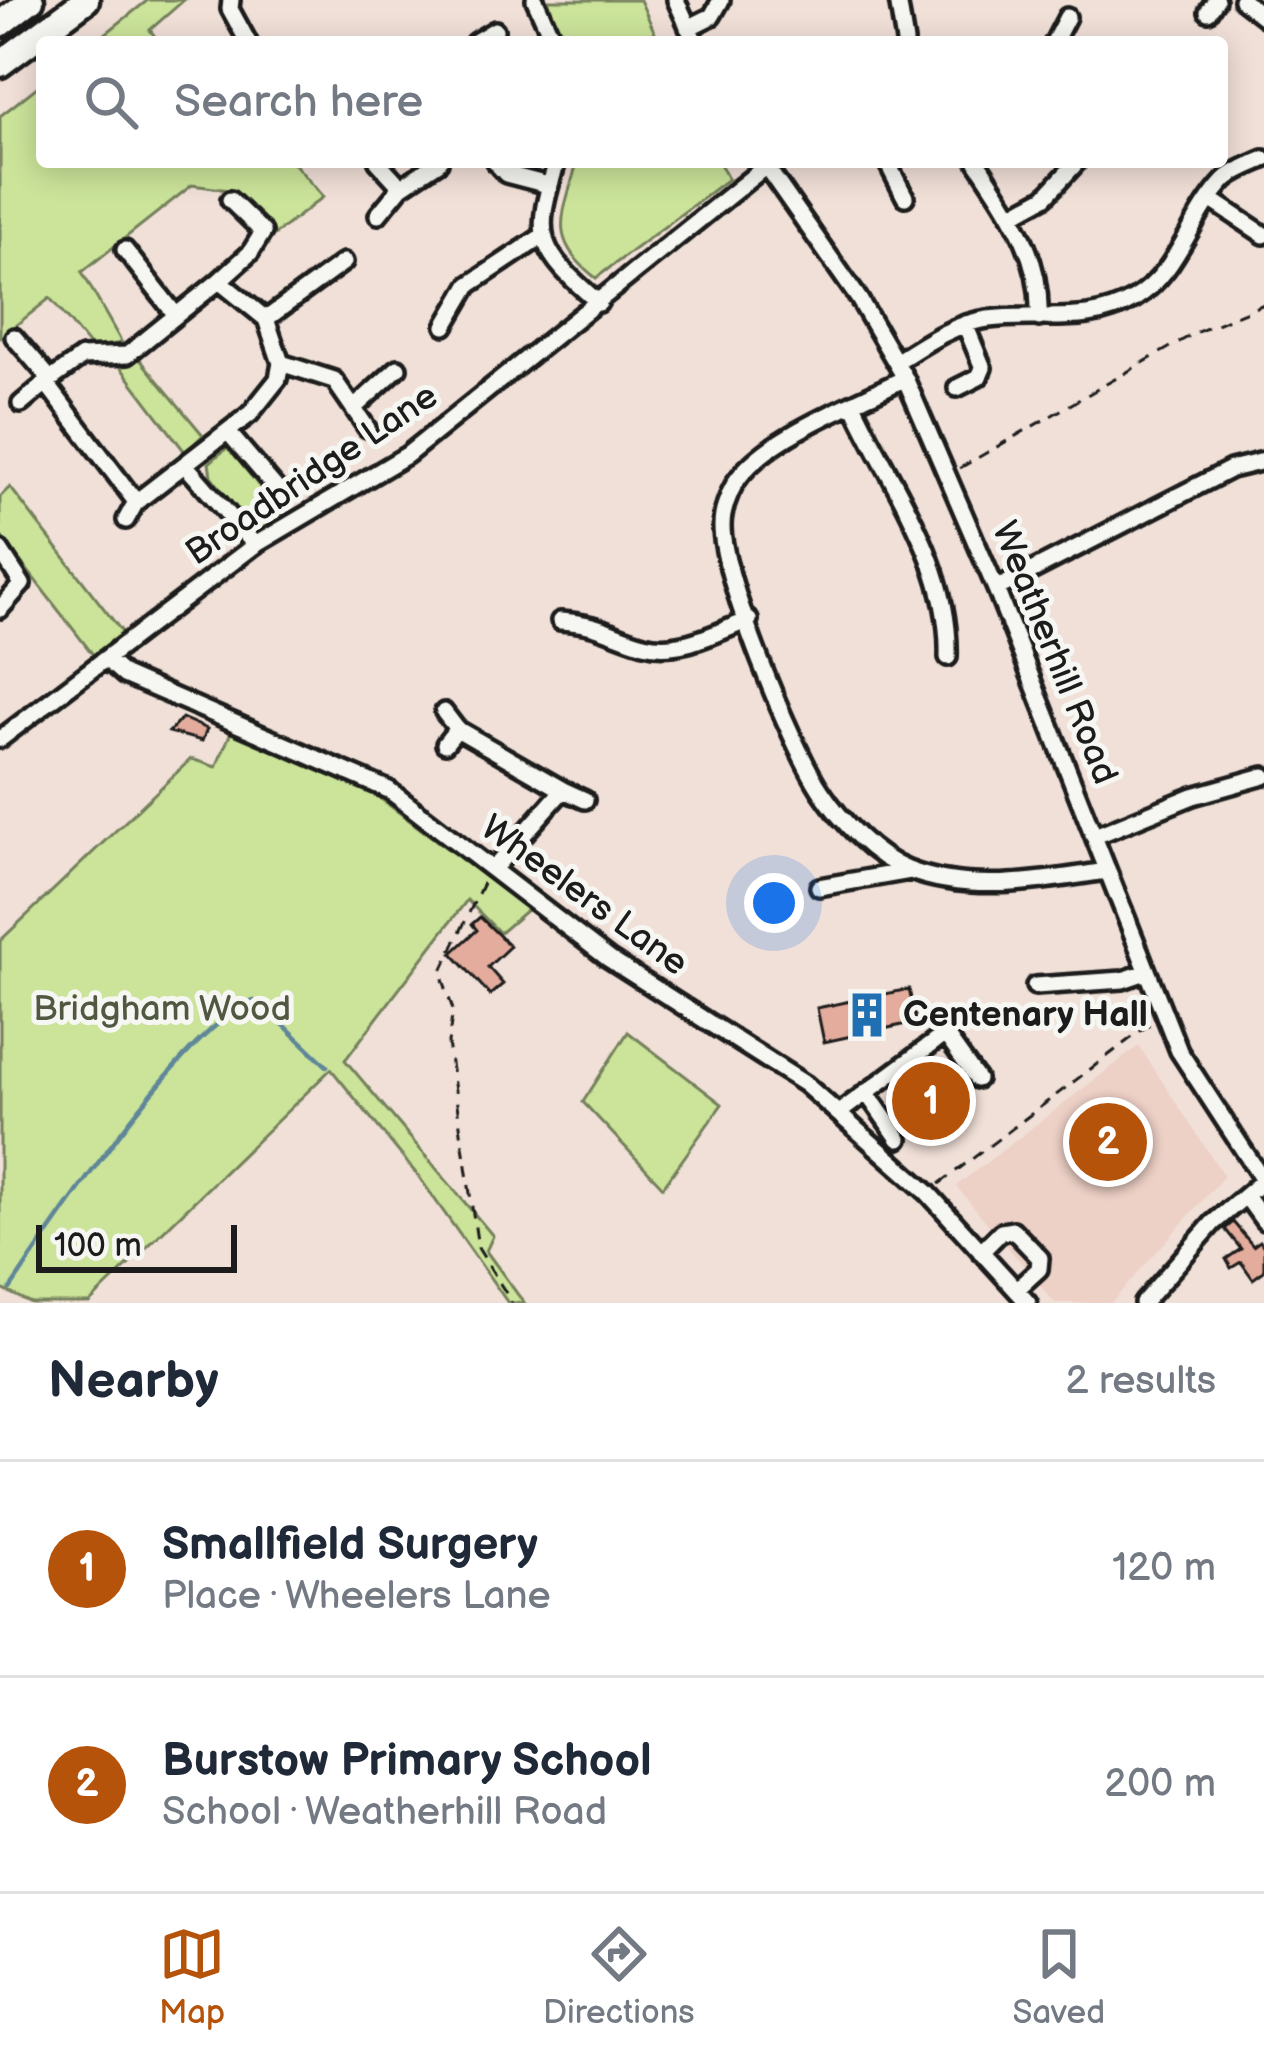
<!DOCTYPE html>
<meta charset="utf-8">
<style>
:root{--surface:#fff;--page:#f2f2f3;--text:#1f2937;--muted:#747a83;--line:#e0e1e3;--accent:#b45309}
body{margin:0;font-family:"Balsamiq Sans",sans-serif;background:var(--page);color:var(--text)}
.scale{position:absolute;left:36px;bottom:30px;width:201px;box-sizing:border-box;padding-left:12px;border:6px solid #1c1c1c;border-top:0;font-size:33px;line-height:42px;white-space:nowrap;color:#1c1c1c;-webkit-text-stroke:9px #f6f6f2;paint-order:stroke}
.you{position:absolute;left:774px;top:903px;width:42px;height:42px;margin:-30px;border:9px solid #fff;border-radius:50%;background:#1a73e8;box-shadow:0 0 0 18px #1a73e833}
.badge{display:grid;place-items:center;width:78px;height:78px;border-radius:50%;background:var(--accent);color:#fff;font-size:39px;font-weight:700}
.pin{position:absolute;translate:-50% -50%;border:6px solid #fff;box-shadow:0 3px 12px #0006}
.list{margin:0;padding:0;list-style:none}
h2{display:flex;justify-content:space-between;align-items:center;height:156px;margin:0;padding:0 48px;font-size:51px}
h2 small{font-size:39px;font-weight:400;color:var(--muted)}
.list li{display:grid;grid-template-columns:78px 1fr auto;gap:36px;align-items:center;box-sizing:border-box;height:216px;padding:0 48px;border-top:3px solid var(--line)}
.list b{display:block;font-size:45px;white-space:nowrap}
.list p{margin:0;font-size:39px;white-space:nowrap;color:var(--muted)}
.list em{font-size:39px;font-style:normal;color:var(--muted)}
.icon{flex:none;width:66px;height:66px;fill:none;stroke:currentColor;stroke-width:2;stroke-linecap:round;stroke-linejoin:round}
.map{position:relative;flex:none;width:1264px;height:1303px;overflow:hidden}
.search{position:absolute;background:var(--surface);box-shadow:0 6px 30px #0003;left:36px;right:36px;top:36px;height:132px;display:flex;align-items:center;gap:30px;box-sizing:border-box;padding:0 42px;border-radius:12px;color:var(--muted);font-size:45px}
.sheet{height:588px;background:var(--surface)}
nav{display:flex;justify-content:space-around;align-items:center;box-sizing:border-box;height:168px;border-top:3px solid var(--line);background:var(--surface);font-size:33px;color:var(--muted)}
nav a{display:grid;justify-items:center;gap:6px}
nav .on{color:var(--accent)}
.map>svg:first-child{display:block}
.built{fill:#edd0c6}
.green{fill:#cbe49a;stroke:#74805b;stroke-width:3}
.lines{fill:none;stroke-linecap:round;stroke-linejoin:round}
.stream{stroke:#5f8699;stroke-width:4.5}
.building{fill:#e4ac9d;stroke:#1c1c1c;stroke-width:3}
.minor-casing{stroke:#1c1c1c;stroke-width:24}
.highway-casing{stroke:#1c1c1c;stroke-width:33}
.path{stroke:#1c1c1c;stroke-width:3;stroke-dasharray:12 9;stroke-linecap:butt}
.minor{stroke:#f6f6f2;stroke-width:15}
.highway{stroke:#f6f6f2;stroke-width:24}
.labels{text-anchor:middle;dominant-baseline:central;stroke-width:10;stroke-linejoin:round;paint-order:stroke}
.street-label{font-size:36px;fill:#1c1c1c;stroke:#f6f6f2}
.park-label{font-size:36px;fill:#515842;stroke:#f6f6f2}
.poi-label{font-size:36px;font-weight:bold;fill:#1c1c1c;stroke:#f6f6f2;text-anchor:start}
</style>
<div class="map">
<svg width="1264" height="1303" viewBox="0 0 1264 1303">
<rect width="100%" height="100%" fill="#f1e0d8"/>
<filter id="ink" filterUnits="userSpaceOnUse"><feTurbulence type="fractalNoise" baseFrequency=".00833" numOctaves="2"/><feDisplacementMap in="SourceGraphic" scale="24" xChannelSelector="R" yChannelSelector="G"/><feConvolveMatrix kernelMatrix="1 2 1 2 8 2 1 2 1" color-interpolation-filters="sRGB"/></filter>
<g filter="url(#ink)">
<path class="built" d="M1139 1046 1224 1176 1111 1303H1055L956 1186Z"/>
<path class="green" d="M148 0H184L150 30 159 42H95Z
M548 0H640L659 42H563Z
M42 83V162H293L323 197 273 236 229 190 192 185 82 272 122 343 91 348 50 298 0 338V116Z
M577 162H719L728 179 596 278C545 238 564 215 577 162Z
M138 357 203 435 185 452 115 360Z
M228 447 281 514H307L258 538 211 476 209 463Z
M10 487 126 637 94 656 0 535V497Z
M232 730 369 790 528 909 500 933 467 900 345 1060 493 1236 486 1251 524 1303H508L419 1177 331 1069 89 1303H31L0 1288V941L191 759 216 767Z
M628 1032 722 1104 663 1187 583 1102Z"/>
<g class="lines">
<path class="stream" d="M10 1289C53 1226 187 1023 254 1001L265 1007 327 1066"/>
</g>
<path class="building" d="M182 718 207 729 202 741 169 732Z
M480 917 510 946 488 967 503 984 490 995 452 953 477 930 472 924Z
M909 989 916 1022 824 1042 817 1008Z
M941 1077 958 1098 921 1126 905 1105Z
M1233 1222 1253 1246 1260 1241 1264 1247V1271L1253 1279 1241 1262 1231 1268 1226 1259 1241 1249 1225 1229Z"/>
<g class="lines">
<g class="minor-casing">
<path id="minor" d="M231 0 230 9 248 42
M535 0 554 42
M676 0 695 42
M898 0 905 42
M1242 0 1264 17
M1208 12 1216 0
M688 28 712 16 721 0
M475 42 495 30
M1054 42 1067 17
M378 162 401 187
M495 162 506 174 548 185
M557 162C532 239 538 250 599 303
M763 162 859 299 905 378 996 589 1179 1051 1263 1180
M887 162 905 197
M977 162C1010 212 1042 256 1039 318
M1210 199 1264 235
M378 215 401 187 439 162
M1012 215 1045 197 1077 162
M125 250 175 314
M219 281 250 253 263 232 230 200
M266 319 344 262
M445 326 469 285 541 237
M14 337 51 380
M896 362C924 344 955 323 988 319 1039 312 1088 327 1134 299 1179 272 1189 218 1224 181 1233 171 1251 165 1264 159
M281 363 334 380 367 428
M905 378C857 403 764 437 735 483 728 495 722 512 722 526 722 577 791 746 821 791 841 821 873 856 908 870 970 894 1043 881 1106 871
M957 388 979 377 983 368 965 324
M21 404 46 383
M853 404C891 486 951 564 948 657
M354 408 398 368
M228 432 281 494
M187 467 255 545
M126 520 136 502 250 414 278 379 281 363 266 319 219 281 127 355 82 357 46 383 136 502
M0 550 22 584 0 609
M996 589 1231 469 1264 461
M560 621C602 624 609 634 644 644 679 654 717 632 749 620
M107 660 124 675 389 790 609 959 805 1084 928 1193 1028 1303
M444 712 457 729
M0 739 255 545 407 455 766 166
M445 744 457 729 563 790 495 867
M563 790 585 800
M1095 836 1193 796 1264 776
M819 887 910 871
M1035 986 1123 980 1146 972
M866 1092 899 1139
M840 1112 945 1034 977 1079
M1246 1196 1264 1221
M981 1252 1001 1232 1013 1230 1040 1258 1039 1269 1016 1290
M1143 1303 1213 1223 1264 1180"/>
</g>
<g class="highway-casing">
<path id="highway" d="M0 24 31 0
M0 64 86 0"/>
</g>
<path class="path" d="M569 165 586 162
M960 468 1195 333 1264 304
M483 883 441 973 453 1010 448 1043 478 1248 512 1303
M939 1184 1151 1023"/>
<use href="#minor" class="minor"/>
<use href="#highway" class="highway"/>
</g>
</g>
<defs>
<g id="building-bare" transform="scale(3.6)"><path d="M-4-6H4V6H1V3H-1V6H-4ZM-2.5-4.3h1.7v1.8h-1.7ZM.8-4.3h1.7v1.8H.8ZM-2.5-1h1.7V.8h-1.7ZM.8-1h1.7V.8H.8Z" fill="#1f6fb2" stroke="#f6f6f2" stroke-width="2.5" paint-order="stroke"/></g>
</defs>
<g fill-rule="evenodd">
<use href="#building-bare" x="867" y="1015"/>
</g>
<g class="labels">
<g class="street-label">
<text transform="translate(312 475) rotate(-34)">Broadbridge Lane</text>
<text transform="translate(1054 653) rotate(68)">Weatherhill Road</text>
<text transform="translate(584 896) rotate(36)">Wheelers Lane</text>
</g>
<g class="park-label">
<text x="162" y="1009">Bridgham Wood</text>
</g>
<g class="poi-label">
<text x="903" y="1015">Centenary Hall</text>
</g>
</g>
</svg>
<div class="scale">100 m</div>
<div class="you"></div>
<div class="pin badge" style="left:931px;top:1101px">1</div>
<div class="pin badge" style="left:1108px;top:1142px">2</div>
<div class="search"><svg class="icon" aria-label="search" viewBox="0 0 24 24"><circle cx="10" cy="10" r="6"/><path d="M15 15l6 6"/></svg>Search here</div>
</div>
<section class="sheet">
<h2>Nearby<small>2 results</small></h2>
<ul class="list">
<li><span class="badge">1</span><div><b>Smallfield Surgery</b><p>Place · Wheelers Lane</p></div><em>120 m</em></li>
<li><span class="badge">2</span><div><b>Burstow Primary School</b><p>School · Weatherhill Road</p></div><em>200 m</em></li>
</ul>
</section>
<nav>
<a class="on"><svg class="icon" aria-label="map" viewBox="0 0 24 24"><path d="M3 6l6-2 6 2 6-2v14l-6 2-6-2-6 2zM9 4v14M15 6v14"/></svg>Map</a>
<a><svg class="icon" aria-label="directions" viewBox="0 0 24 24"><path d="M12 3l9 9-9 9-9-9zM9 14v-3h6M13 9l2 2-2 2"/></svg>Directions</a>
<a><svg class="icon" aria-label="saved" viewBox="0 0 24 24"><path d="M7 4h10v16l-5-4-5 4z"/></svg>Saved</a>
</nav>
